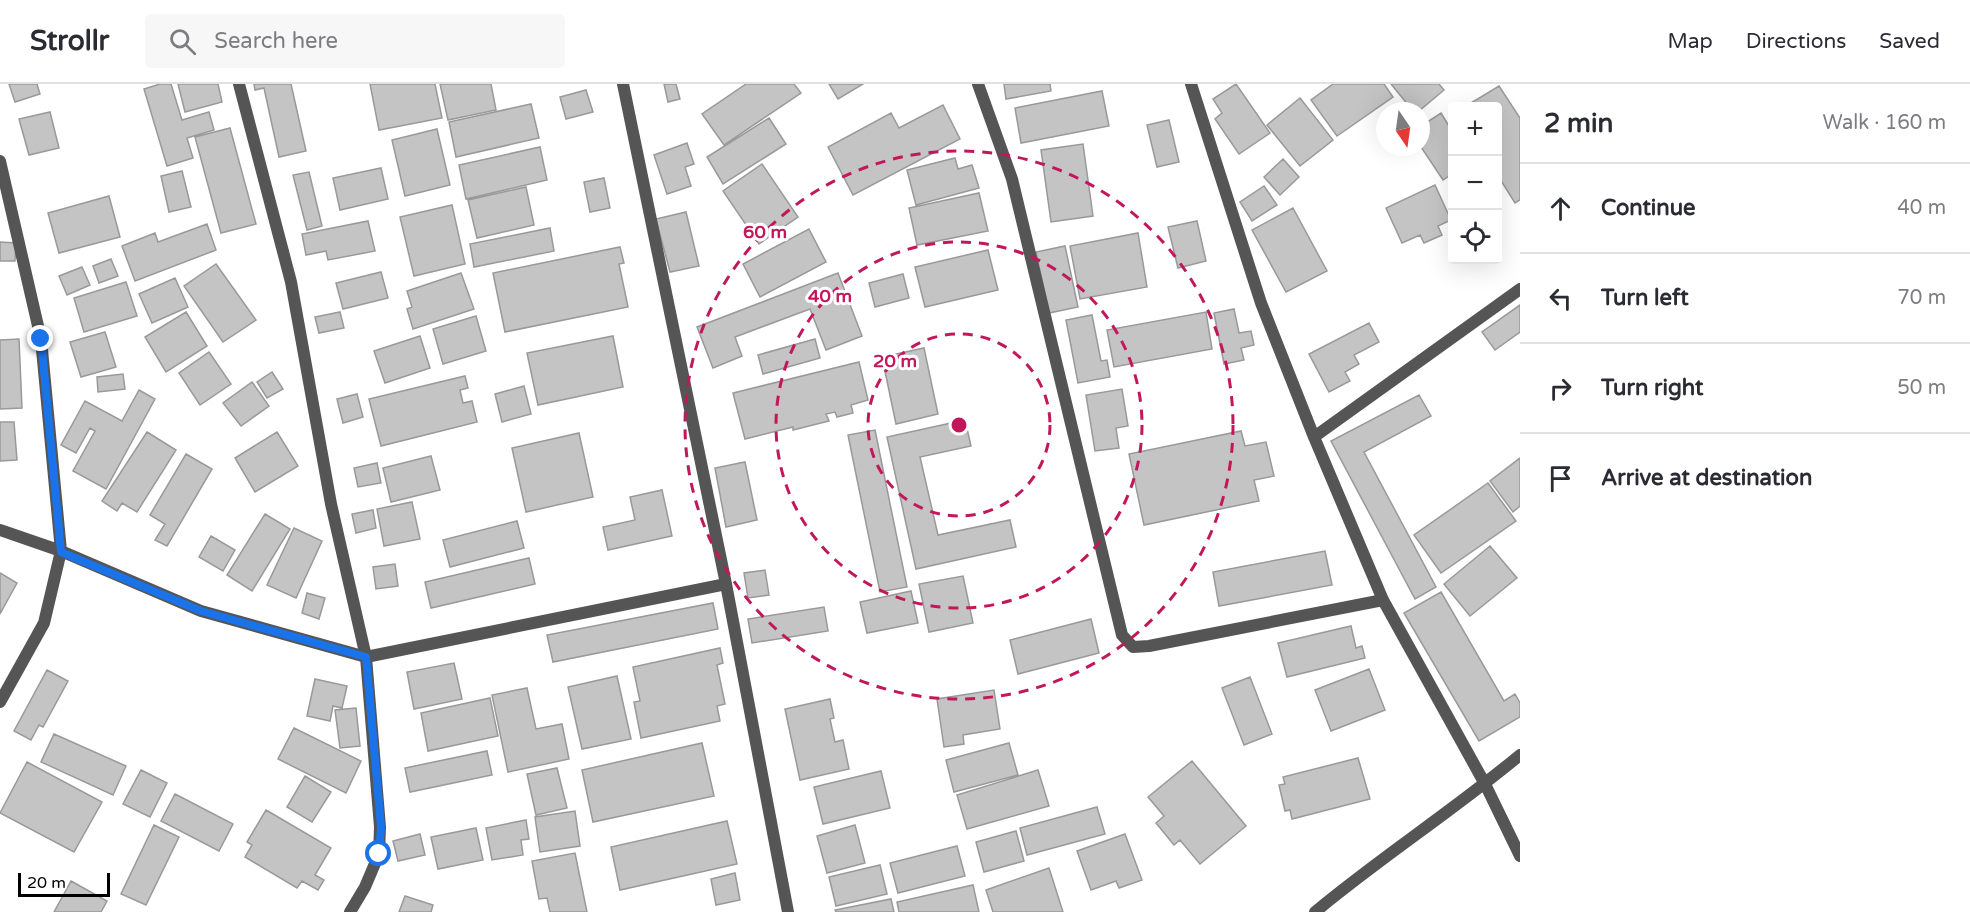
<!DOCTYPE html>
<meta charset="utf-8">
<style>
:root{--surface:#fff;--page:#f7f7f7;--text:#2b2b33;--muted:#7c7c81;--line:#e1e1e2}
body{margin:0;font-family:"Varela Round",sans-serif;background:var(--page);color:var(--text)}
.controls{position:absolute;right:18px;top:18px;display:grid;overflow:hidden;border-radius:6px;box-shadow:0 6px 24px #0002}
.controls button{width:54px;height:54px;display:grid;place-items:center;padding:0;border:0;border-bottom:2px solid var(--line);background:var(--surface);color:var(--text);font:30px sans-serif}
.compass{position:absolute;left:1376px;top:18px;width:54px;height:54px;border-radius:50%;background:var(--surface);box-shadow:0 6px 24px #0002;rotate:167deg}
.scale{position:absolute;left:18px;bottom:15px;width:92px;box-sizing:border-box;padding-left:6px;border:3px solid #000;border-top:0;font-size:16px;line-height:21px;white-space:nowrap;color:#000;-webkit-text-stroke:4px #fff;paint-order:stroke}
.stop{position:absolute;width:18px;height:18px;margin:-14px;border:4px solid #1a73e8;border-radius:50%;background:#fff}
.stop.end{background:#1a73e8;border-color:#fff;box-shadow:0 2px 6px #0008}
.list{margin:0;padding:0;list-style:none}
h2{display:flex;justify-content:space-between;align-items:center;height:78px;margin:0;padding:0 24px;font-size:26px}
h2 small{font-size:20px;font-weight:400;color:var(--muted)}
.list li{display:grid;grid-template-columns:39px 1fr auto;gap:18px;align-items:center;box-sizing:border-box;height:90px;padding:0 24px;border-top:2px solid var(--line)}
.list b{display:block;font-size:22px;white-space:nowrap}
.list em{font-size:20px;font-style:normal;color:var(--muted)}
.icon{flex:none;width:33px;height:33px;fill:none;stroke:currentColor;stroke-width:2;stroke-linecap:round;stroke-linejoin:round}
.map{position:relative;flex:none;width:1520px;height:828px;overflow:hidden}
header{display:flex;align-items:center;gap:36px;box-sizing:border-box;height:84px;padding:0 30px;background:var(--surface);border-bottom:2px solid var(--line)}
header strong{font-size:28px}
nav{display:flex;gap:33px;margin-inline-start:auto;font-size:21px}
.search{width:420px;height:54px;background:var(--page);display:flex;align-items:center;gap:15px;box-sizing:border-box;padding:0 21px;border-radius:6px;color:var(--muted);font-size:22px}
main{display:flex}
aside{flex:1;background:var(--surface)}
.map>svg:first-child{display:block}
.building{fill:#c4c4c4;stroke:#999;stroke-width:1.5}
.lines{fill:none;stroke-linecap:round;stroke-linejoin:round}
.street{stroke:#555;stroke-width:12}
.route{stroke:#1a73e8;stroke-width:8}
.ring{fill:none;stroke:#c2185b;stroke-width:3;stroke-dasharray:10 8}
.centre{fill:#c2185b;stroke:#fff;stroke-width:3}
.ring-label{font-size:18px;text-anchor:middle;font-weight:bold;fill:#c2185b;stroke:#fff;stroke-width:6;stroke-linejoin:round;paint-order:stroke}
</style>
<header>
<strong>Strollr</strong>
<div class="search"><svg class="icon" aria-label="search" viewBox="0 0 24 24"><circle cx="10" cy="10" r="6"/><path d="M15 15l6 6"/></svg>Search here</div>
<nav><a>Map</a><a>Directions</a><a>Saved</a></nav>
</header>
<main>
<div class="map">
<svg width="1520" height="828" viewBox="0 0 1520 828">
<rect width="100%" height="100%" fill="#fff"/>
<path class="building" d="M9 0H37L40 10 15 18Z
M160 0H171L182 36 209 28 214 46 187 54 193 74 167 82 144 5Z
M178 0H218L222 18 185 28Z
M254 0H291L306 67 279 73 264 4 255 6Z
M370 0H435L442 34 379 46Z
M440 0H491L496 26 448 36Z
M664 0H676L680 15 668 18Z
M746 0H794L801 9 724 61 702 30Z
M829 0H863L838 15Z
M1004 0H1050L1051 7 1006 15Z
M1236 0 1270 49 1239 70 1215 35 1222 29 1213 15Z
M1333 0H1384L1393 13 1337 52 1311 16Z
M1391 0H1439L1444 6 1419 27H1413Z
M1499 2 1520 34V116L1515 119 1498 92V22H1466Z
M586 6 593 28 566 35 560 13Z
M1102 7 1109 42 1021 59 1015 24Z
M1300 14 1333 56 1300 82 1267 41Z
M531 20 539 54 456 73 449 38Z
M943 21 960 55 853 111 828 63 891 29 899 44Z
M50 28 59 64 29 71 19 35Z
M1441 29 1452 47V90L1443 96 1421 63V42Z
M769 34 786 60 723 100 707 73Z
M1169 36 1179 78 1157 83 1147 41Z
M230 44 256 140 221 149 195 53Z
M437 45 450 101 405 112 392 56Z
M687 59 694 80 685 83 691 102 667 110 654 71Z
M1083 60 1093 132 1051 138 1041 66Z
M540 63 547 96 466 115 459 81Z
M955 74 958 85 972 81 979 104 916 121 907 86Z
M1283 75 1299 93 1280 111 1264 93Z
M762 80 798 133 759 160 723 107Z
M381 84 388 115 340 126 333 94Z
M182 87 191 123 169 128 161 92Z
M309 88 322 142 307 146 293 91Z
M604 94 610 124 590 128 584 98Z
M1435 101 1451 136 1438 142 1442 151 1424 159 1420 151 1402 159 1386 124Z
M1264 102 1277 121 1252 137 1240 118Z
M526 103 534 141 477 154 468 116Z
M979 109 988 147 917 161 909 124Z
M109 112 120 153 59 169 48 129Z
M452 121 465 180 414 192 400 133Z
M1293 124 1327 187 1286 208 1252 146Z
M686 128 699 182 670 188 656 135Z
M368 137 375 167 328 176 326 167 306 171 302 150Z
M1197 137 1206 177 1178 184 1168 143Z
M207 140 216 166 135 197 122 162 155 149 158 158Z
M550 144 554 167 474 183 470 160Z
M809 145 826 178 760 213 743 180Z
M1138 149 1147 203 1080 215 1070 162Z
M0 158 16 159 15 177H0Z
M1065 162 1078 223 1049 229 1036 168Z
M620 163 624 179 619 180 628 223 505 248 493 189Z
M988 166 998 206 925 223 915 183Z
M111 175 118 192 99 199 93 182Z
M216 180 256 236 223 258 184 202Z
M82 183 90 201 67 211 59 192Z
M381 188 388 214 343 225 336 199Z
M461 189 474 225 413 245 407 225 412 223 407 207Z
M838 189 862 252 826 266 810 225 735 253 742 272 713 284 697 243Z
M903 190 909 214 875 223 869 199Z
M175 194 188 223 152 239 139 210Z
M126 198 137 232 84 248 74 214Z
M1520 221V248L1495 266 1482 248Z
M1234 225 1239 249 1251 247 1254 261 1241 264 1244 276 1224 280 1214 229Z
M186 228 207 262 166 288 145 253Z
M340 228 344 244 319 249 315 233Z
M1206 228 1212 265 1114 283 1107 246Z
M1092 231 1101 277 1107 276 1110 293 1078 299 1066 236Z
M476 232 486 267 443 280 433 245Z
M1369 239 1379 258 1354 271 1359 280 1345 288 1350 297 1329 308 1309 270Z
M105 248 116 283 81 293 70 258Z
M420 252 430 284 385 299 374 267Z
M613 252 623 303 538 321 527 269Z
M19 255 22 324 0 325V256Z
M815 255 820 274 763 290 758 271Z
M924 264 938 330 896 340 882 273Z
M209 268 231 300 200 321 179 289Z
M859 278 868 316 851 321 853 329 837 333 835 328 826 330 829 337 793 346V343L745 355 733 309Z
M272 288 283 305 267 314 257 298Z
M123 290 125 305 98 308 97 293Z
M465 292 468 304 460 306 463 319 472 317 477 338 381 362 369 315Z
M252 298 269 322 241 342 223 319Z
M524 302 531 330 502 338 495 310Z
M1122 305 1128 342 1116 344 1119 364 1095 367 1086 311Z
M139 306 155 315 106 405 73 387 95 347 90 344 76 369 61 361 85 317 122 337Z
M357 310 363 333 343 339 337 315Z
M1419 311 1431 332 1364 368 1436 503 1415 515 1331 357Z
M965 336 971 362 920 373 938 451 1010 436 1016 463 916 485 887 353Z
M0 338H14L17 376 0 377Z
M875 346 907 503 880 508 848 351Z
M1241 347 1245 362 1266 358 1274 392 1254 396 1259 417 1144 441 1129 370Z
M147 348 176 366 137 428 122 419 117 427 102 417Z
M277 348 298 382 255 408 235 374Z
M579 349 593 413 526 428 512 364Z
M186 370 212 385 167 462 155 456 165 440 150 431Z
M431 372 440 406 391 418 383 384Z
M1520 374V422L1513 428 1490 397Z
M745 378 757 436 726 443 715 384Z
M377 379 381 399 358 403 354 384Z
M1488 399 1516 437 1441 489 1414 451Z
M662 406 672 452 608 466 603 443 635 436 630 413Z
M412 418 420 455 384 462 377 425Z
M373 426 376 444 356 449 352 430Z
M265 430 290 445 252 507 227 491Z
M517 437 524 464 450 483 443 456Z
M294 444 322 457 296 514 267 501Z
M211 452 235 466 223 487 199 473Z
M1490 462 1517 494 1470 532 1444 500Z
M1325 467 1332 501 1219 522 1213 488Z
M529 474 535 500 431 524 425 498Z
M395 480 398 502 376 505 373 483Z
M765 486 769 511 748 514 744 489Z
M0 489 17 499 0 530Z
M963 492 973 539 929 548 919 500Z
M911 507 918 539 867 549 860 518Z
M1441 508 1504 617 1515 610 1520 619V633L1479 657 1404 529Z
M307 509 325 514 319 535 302 529Z
M713 519 718 545 553 578 547 551Z
M824 523 828 547 752 559 748 535Z
M1091 535 1099 569 1018 590 1010 556Z
M1351 542 1356 564 1362 562 1365 574 1287 593 1278 559Z
M720 564 723 579 717 581 725 620 717 622 720 637 641 654 634 618 640 617 633 583Z
M454 579 462 615 414 625 407 588Z
M1369 585 1385 626 1331 647 1315 606Z
M47 586 68 597 43 643 39 641 31 656 14 647Z
M617 592 631 655 582 665 568 603Z
M1250 593 1272 650 1244 661 1222 604Z
M315 595 347 602 342 624 333 622 330 637 307 632Z
M527 604 536 645 562 640 569 675 508 688 492 611Z
M994 606 1000 645 963 651 964 660 944 663 937 615Z
M490 614 498 652 428 667 421 629Z
M830 615 834 634 830 635 835 658 843 656 849 685 800 696 785 625Z
M356 624 360 662 340 664 335 626Z
M294 644 361 677 346 709 278 675Z
M54 650 126 682 113 711 41 678Z
M702 659 714 712 593 738 582 686Z
M1009 659 1018 691 954 708 946 676Z
M487 667 492 691 410 708 405 684Z
M1358 674 1370 715 1292 735 1290 726 1285 727 1279 701 1285 700 1283 693Z
M1192 677 1246 742 1200 780 1180 756 1174 761 1156 739 1164 732 1148 713Z
M27 678 102 718 74 768 0 729Z
M557 684 567 724 536 731 527 690Z
M141 686 167 699 150 733 123 720Z
M1038 686 1049 722 967 745 957 711Z
M881 687 890 724 823 740 814 703Z
M305 692 331 708 312 738 287 723Z
M175 710 233 740 219 767 161 737Z
M1097 723 1105 750 1027 771 1020 744Z
M266 726 331 764 315 791 324 796 318 806 302 797 297 804 245 773 252 761 247 758Z
M575 727 580 762 540 768 535 733Z
M526 736 529 755 521 756 523 771 492 776 486 744Z
M727 737 737 780 620 806 611 763Z
M154 741 179 753 146 821 121 810Z
M855 741 865 779 827 789 817 752Z
M476 744 483 776 438 785 431 753Z
M1016 747 1024 777 984 788 976 758Z
M420 750 425 771 398 777 393 757Z
M1125 750 1142 796 1119 804 1116 797 1091 806 1077 767Z
M957 762 965 792 898 809 890 779Z
M575 769 587 828H550L547 814 539 815 532 777Z
M880 781 887 810 836 822 829 793Z
M1049 784 1063 828H993L986 806Z
M735 789 740 816 716 821 711 795Z
M71 797 107 817 101 828H54Z
M973 801 979 828H899L897 818Z
M405 812 433 821 431 828H399Z
M891 815 894 828H836L835 826Z"/>
<g class="lines">
<path class="street" d="M239 0 291 198 331 420 366 573 380 743 379 770 365 803 350 828
M623 0 726 500 788 828
M978 0 1012 95 1122 551 1133 563 1149 562 1383 516
M1191 0 1261 219 1314 353 1383 516 1485 700 1520 772
M0 77 41 255 61 467 44 539 0 618
M1314 353 1520 205
M0 446 61 467 201 527 366 573 726 500
M1315 828C1381 773 1454 726 1520 671"/>
</g>
<g class="lines">
<path class="route" d="M41 255 61 468 201 527 366 573 381 743 379 770"/>
</g>
<g class="ring">
<circle cx="959" cy="341" r="91"/>
<circle cx="959" cy="341" r="183"/>
<circle cx="959" cy="341" r="274"/>
</g>
<circle cx="959" cy="341" r="9" class="centre"/>
<g class="ring-label">
<text x="765" y="154">60 m</text>
<text x="830" y="218">40 m</text>
<text x="895" y="283">20 m</text>
</g>
</svg>
<div class="controls">
<button>+</button>
<button>−</button>
<button><svg class="icon" aria-label="locate" viewBox="0 0 24 24"><circle cx="12" cy="12" r="6"/><path d="M12 2v4M12 18v4M2 12h4M18 12h4"/></svg></button>
</div>
<svg class="compass" viewBox="-18 -18 36 36"><path d="M0-13l5 13h-10z" fill="#e53935"/><path d="M0 13l5-13h-10z" fill="#7c7c81"/></svg>
<div class="scale">20 m</div>
<div class="stop" style="left:379px;top:770px"></div>
<div class="stop end" style="left:41px;top:255px"></div>
</div>
<aside>
<h2>2 min<small>Walk · 160 m</small></h2>
<ul class="list">
<li><svg class="icon" aria-label="ahead" viewBox="0 0 24 24"><path d="M12 20V5M6 11l6-6 6 6"/></svg><div><b>Continue</b></div><em>40 m</em></li>
<li><svg class="icon" aria-label="left" viewBox="0 0 24 24"><path d="M17 20v-9H6M10 6l-5 5 5 5"/></svg><div><b>Turn left</b></div><em>70 m</em></li>
<li><svg class="icon" aria-label="right" viewBox="0 0 24 24"><path d="M7 20v-9h11M14 6l5 5-5 5"/></svg><div><b>Turn right</b></div><em>50 m</em></li>
<li><svg class="icon" aria-label="arrive" viewBox="0 0 24 24"><path d="M6 21V4h12l-3 4 3 4H6"/></svg><div><b>Arrive at destination</b></div></li>
</ul>
</aside>
</main>
